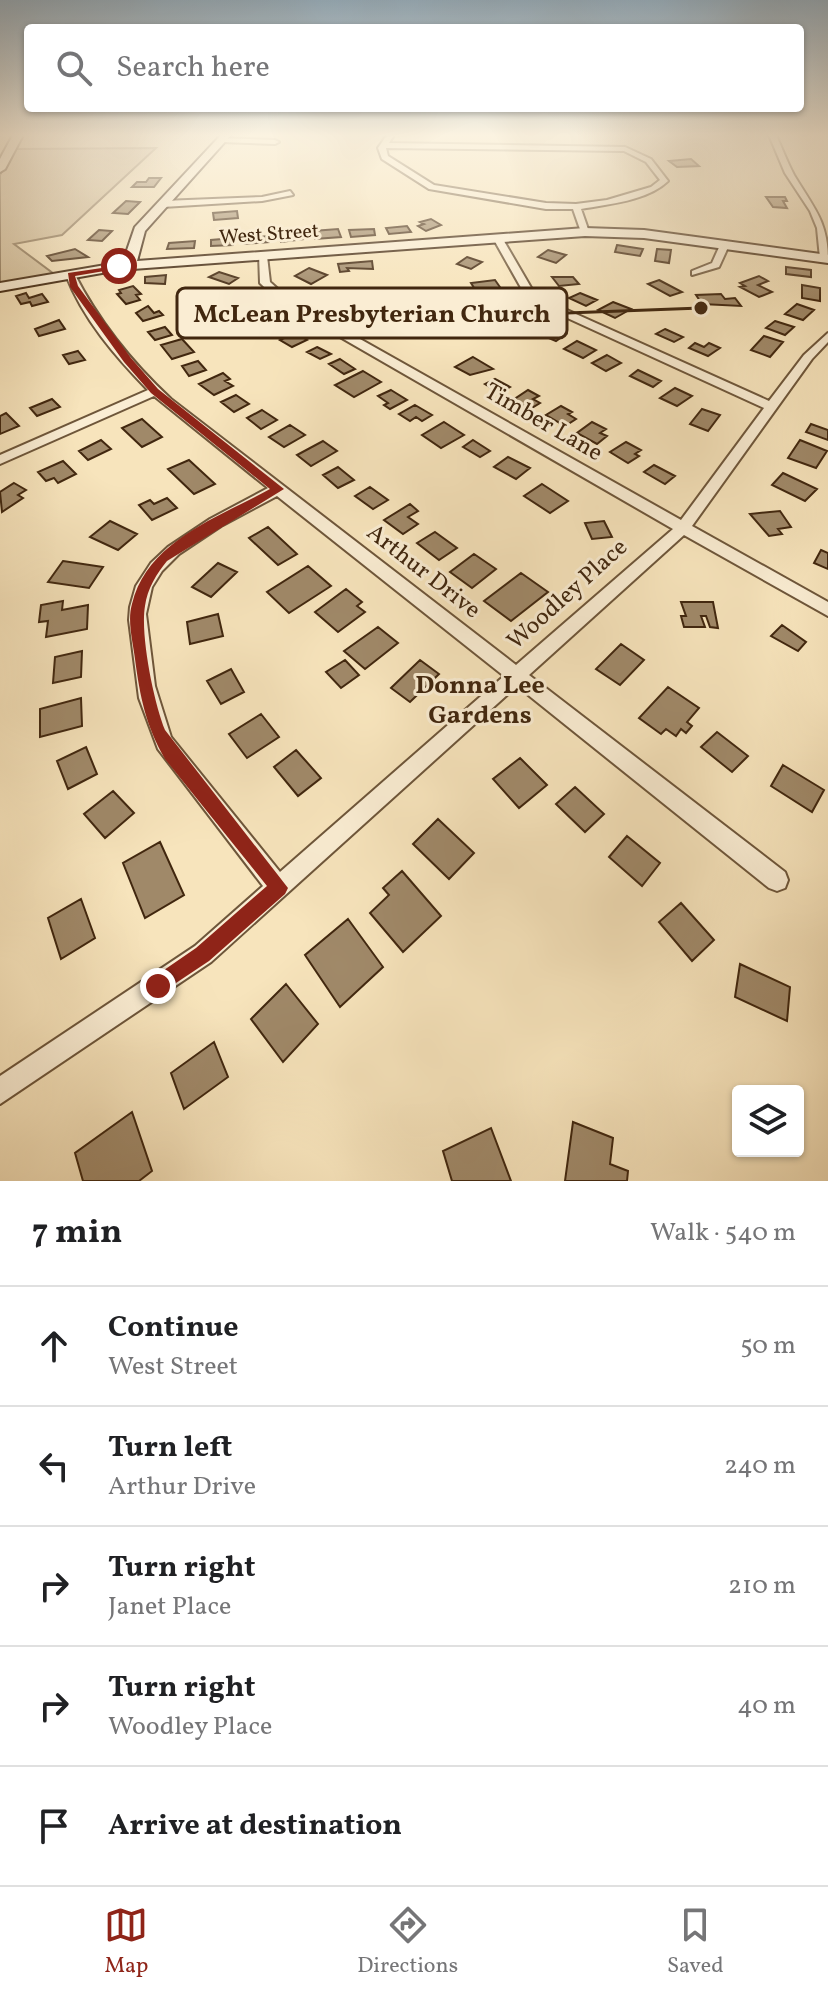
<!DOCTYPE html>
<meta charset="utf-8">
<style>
:root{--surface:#fff;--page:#f6f6f6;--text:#202124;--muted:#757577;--line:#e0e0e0;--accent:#8f2418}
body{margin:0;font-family:Vollkorn,serif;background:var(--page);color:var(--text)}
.controls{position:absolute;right:24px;bottom:24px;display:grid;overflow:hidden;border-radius:8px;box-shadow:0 2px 6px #0004}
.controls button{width:72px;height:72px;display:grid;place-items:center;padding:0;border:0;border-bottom:2px solid var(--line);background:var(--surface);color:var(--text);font:40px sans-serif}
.stop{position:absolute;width:24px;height:24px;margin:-18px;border:6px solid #8f2418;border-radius:50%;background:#fff}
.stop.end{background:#8f2418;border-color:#fff;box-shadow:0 2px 8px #0008}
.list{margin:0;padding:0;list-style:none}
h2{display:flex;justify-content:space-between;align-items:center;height:104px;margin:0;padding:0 32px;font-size:34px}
h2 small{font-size:26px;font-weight:400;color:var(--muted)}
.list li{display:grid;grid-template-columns:52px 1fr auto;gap:24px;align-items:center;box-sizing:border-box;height:120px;padding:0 32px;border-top:2px solid var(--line)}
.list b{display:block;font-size:30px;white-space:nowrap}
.list p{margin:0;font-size:26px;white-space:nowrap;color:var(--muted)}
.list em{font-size:26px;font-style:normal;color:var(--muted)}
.icon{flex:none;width:44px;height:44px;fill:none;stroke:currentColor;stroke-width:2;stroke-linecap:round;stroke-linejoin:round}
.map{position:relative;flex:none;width:828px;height:1181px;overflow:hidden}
.search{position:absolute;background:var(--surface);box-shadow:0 2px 6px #0004;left:24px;right:24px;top:24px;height:88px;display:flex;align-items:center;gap:20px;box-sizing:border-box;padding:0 28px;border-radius:8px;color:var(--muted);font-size:30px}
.sheet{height:704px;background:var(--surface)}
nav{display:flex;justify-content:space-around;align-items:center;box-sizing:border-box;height:112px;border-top:2px solid var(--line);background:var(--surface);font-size:22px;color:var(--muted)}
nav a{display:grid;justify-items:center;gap:4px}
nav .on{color:var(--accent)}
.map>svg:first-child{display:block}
.green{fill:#d8c49f;stroke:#8c7657;stroke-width:2}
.building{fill:#a08969;stroke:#41270f;stroke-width:2}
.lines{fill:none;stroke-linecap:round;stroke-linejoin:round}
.street-casing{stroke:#6e563a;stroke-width:4}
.secondary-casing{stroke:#41270f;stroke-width:4}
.street{fill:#faedd3;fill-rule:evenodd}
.secondary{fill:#faedd3;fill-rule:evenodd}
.route{fill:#8f2418}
.labels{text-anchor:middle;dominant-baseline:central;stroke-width:6;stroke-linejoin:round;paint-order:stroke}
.far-street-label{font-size:20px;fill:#41270f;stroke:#faedd3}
.street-label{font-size:24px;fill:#41270f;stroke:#faedd3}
.neighbourhood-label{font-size:26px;font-weight:bold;fill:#41270f;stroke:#faedd3}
.leader{fill:none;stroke:#41270f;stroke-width:3}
.callout-dot{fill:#41270f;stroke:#faedd3;stroke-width:3}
.callout{fill:#faedd3;stroke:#41270f;stroke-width:3}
.callout-label{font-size:26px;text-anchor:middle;font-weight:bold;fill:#41270f}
</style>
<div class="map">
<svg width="828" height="1181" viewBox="0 0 828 1181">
<rect width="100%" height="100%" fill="#f7e4bc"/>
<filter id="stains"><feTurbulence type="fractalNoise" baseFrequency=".0025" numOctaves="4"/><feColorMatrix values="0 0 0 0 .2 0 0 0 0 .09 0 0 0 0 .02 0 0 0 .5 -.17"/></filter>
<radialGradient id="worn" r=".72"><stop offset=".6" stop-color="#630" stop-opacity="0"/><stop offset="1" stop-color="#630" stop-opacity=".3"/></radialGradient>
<path class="green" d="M156 148 62 235 14 244 54 274 0 283V175L15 149Z"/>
<path class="building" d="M691 159 699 166 677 167 669 161Z
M149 178H161L154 187H132L137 182H146Z
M766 197H785L787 201H783L787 208 773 207Z
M126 201 140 202 128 214 113 213Z
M237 211 238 218 214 220 213 213Z
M431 219 441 225 426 231 418 226 424 224 420 222Z
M407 226 411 232 389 234 386 228Z
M338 229 341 237 315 239 313 231Z
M374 229 375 235 351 237 349 230Z
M99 230 112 231 102 241 88 240Z
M303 233 305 239 281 242 278 236Z
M269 236V242L243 244V238Z
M233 238V245L211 246V240Z
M195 241 194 248 167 249 169 243Z
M617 245 643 249 640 256 615 252Z
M75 249 88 257 52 261 47 256Z
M657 249 671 250 669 263 655 261Z
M548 250 566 255 556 263 538 257Z
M467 257 482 262 471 269 457 264Z
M372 261 373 269 347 268 349 271 340 272 338 264Z
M786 267 811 270V277L786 274Z
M309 268 327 275 311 284 295 276Z
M219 272 238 278 229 284 209 277Z
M166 275 165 284 145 283V277Z
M759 276 768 281 758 285 772 292 759 297 740 287 745 286 740 283Z
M552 277H573L579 284 559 286Z
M495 280 502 290 476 291 471 283Z
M659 280 682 292 670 296 648 284Z
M802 285 820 288V301L802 298Z
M133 286 141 294 136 295 140 300 126 304 117 294 121 293 119 290Z
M26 293 29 298 42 294 48 302 32 306 30 302 21 304 16 296Z
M580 293 597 300 586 306 569 298Z
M721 294 725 299 735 298 741 306 702 304 696 295Z
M613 302 631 309 615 318 598 310Z
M797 304 814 310 803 320 785 314Z
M148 306 154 313 159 311 163 315 143 321 136 313Z
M59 320 65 329 39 336 35 329Z
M775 321 794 327 785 335 766 328Z
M548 326 566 334 556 341 537 333Z
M165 327 172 335 155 340 148 332Z
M665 329 683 337 674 342 656 334Z
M295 333 307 340 292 347 280 340Z
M764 336 783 342 770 357 751 350Z
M182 339 194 352 172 359 161 345Z
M577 341 596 350 583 358 564 349Z
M695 343 704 347 709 343 720 348 708 356 689 348Z
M317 347 331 354 320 359 307 352Z
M78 351 85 360 69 364 63 355Z
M607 355 621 363 606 371 592 363Z
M473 357 493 369 470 375 455 367Z
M340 359 355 369 344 374 329 364Z
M198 361 206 370 189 376 182 366Z
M638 370 661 381 653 387 630 376Z
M363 371 381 382 354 397 335 385Z
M223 373 230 379 225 381 233 386 214 395 199 384Z
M495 379 510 387 500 393 485 384Z
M675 388 692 396 677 406 660 398Z
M391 390 407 400 390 409 384 405 388 403 378 396Z
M528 390 539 396 533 399 540 403 530 409 513 400Z
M236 395 249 404 234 412 221 402Z
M52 399 60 407 37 416 30 408Z
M415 405 432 415 422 421 416 417 410 421 399 414Z
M561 406 572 412 568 414 576 419 565 426 546 415Z
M702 409 720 415 708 431 690 424Z
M262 410 277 420 261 429 247 418Z
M6 413 19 426 0 434V416Z
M142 419 162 437 142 447 122 428Z
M444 422 464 435 441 448 422 435Z
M592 422 606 429 600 433 607 436 597 444 577 433Z
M811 424 828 430V440L806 432Z
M290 425 305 435 284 447 269 437Z
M101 440 111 449 88 460 79 451Z
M473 440 490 451 480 457 463 447Z
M800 440 827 451 816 468 788 458Z
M323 441 337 451 311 466 297 455Z
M626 442 641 450 635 454 639 456 628 463 610 452Z
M508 457 530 468 516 479 494 467Z
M189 460 215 484 194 494 168 469Z
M63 461 76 474 58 483 54 478 46 481 38 472Z
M654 465 675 476 665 484 644 472Z
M338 467 354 480 338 488 323 475Z
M783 473 817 489 805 501 772 485Z
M14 483 26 490 18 495 23 498 2 512 0 492Z
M542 484 568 501 550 513 524 496Z
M370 487 388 500 373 509 355 496Z
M167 498 177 508 152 520 139 505 150 500 154 504Z
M410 504 418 511 408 517 418 524 403 534 384 520Z
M780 511 791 527 778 529 782 534 769 536 750 514Z
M110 521 137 534 118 550 90 537Z
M604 521 612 537 592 539 585 523Z
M268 527 297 554 278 565 249 538Z
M435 532 457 548 439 560 417 543Z
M821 550 828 553V569L814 563Z
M474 554 496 569 472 588 450 572Z
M63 561 103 567 89 588 48 582Z
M218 563 237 572 211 597 192 587Z
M308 566 331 586 289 613 267 592Z
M521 573 548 592 511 621 484 601Z
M346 589 362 602 357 606 365 612 338 632 315 612Z
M63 601 62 610 88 605 87 629 46 637 48 621 39 622 41 605Z
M681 602H713L718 628 710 627 706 616H701L705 627H684L681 616H686Z
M218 614 223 636 190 644 187 622Z
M782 625 806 642 798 651 771 636Z
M378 627 398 643 365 669 344 651Z
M621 644 644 660 620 685 596 669Z
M82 651 81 677 53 683 55 657Z
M345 660 359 675 341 688 326 672Z
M420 660 439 674 410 702 391 688Z
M231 669 244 692 221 704 207 681Z
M668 687 699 708 687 722 692 726 686 733 681 729 676 736 666 729 661 734 639 718Z
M81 698 82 726 40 737V709Z
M261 714 279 737 247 758 229 734Z
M717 732 748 756 732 772 701 747Z
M86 747 97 774 68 789 57 761Z
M296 750 321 778 298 796 274 767Z
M520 758 547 785 519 808 493 779Z
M783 765 824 790 812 812 771 786Z
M575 787 604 814 585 832 556 804Z
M113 791 134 813 105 838 84 814Z
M438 819 474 853 449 879 413 844Z
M627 836 660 863 642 886 609 857Z
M160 842 184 895 145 918 123 863Z
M402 871 441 916 403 952 370 913 389 895 383 888Z
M81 899 95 938 61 959 48 918Z
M681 903 714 940 692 961 659 922Z
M348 919 383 967 340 1007 305 955Z
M740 964 790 987 787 1021 735 997Z
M286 984 318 1024 283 1062 251 1019Z
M214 1042 228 1077 184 1109 171 1073Z
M132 1112 152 1171 139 1181H83L75 1153Z
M573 1122 613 1138 610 1164 628 1171 627 1181H565Z
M491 1128 511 1181H452L443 1151Z"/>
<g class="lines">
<g class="street-casing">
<path id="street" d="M387 135H394L389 143 625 147 651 159 668 181C647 201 609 204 581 209L589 232 585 235 581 232 573 209H546L429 189 382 159 378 148ZM386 148 624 151 646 162 660 180 651 187 607 200 576 204 546 203 434 185 388 156Z
M769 135H776C782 148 787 162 794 175 813 207 828 221 828 260L820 258 817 228 810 211 785 173Z
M219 138 275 140 279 142 275 144 222 142Z
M290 191 293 195 262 201 163 207 159 204 163 201 262 197Z
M495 236H501L533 291 547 301 769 401 804 355 828 333V342L812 359 692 526 828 602V616L684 535 529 675 785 872 788 880 785 888 777 891 769 888 517 686 211 962 0 1104V1076L195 946 263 886 158 749 139 698 129 620 130 607 136 586 151 563 168 547 210 519 268 488 154 396 0 464V455L148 390C115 356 83 319 66 275L74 273C99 322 131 362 171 399L516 665 673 529 281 303 260 283 259 254 267 256 270 282 289 299 681 520 764 408 539 305 524 293 493 238ZM277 496 504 676 280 872 171 737 155 686 146 614 152 587 162 571 179 554 221 526Z
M721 243 729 245 719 267 692 275V271L712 263Z"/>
</g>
<g class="secondary-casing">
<path id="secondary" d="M13 135H23L5 169 0 172V159Z
M221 135H231L145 231 137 261 585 228 644 230 828 255V263L644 238 585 236 119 270 0 291V283L123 262 135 227Z"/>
</g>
<use href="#street" class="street"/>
<use href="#secondary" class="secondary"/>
</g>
<linearGradient id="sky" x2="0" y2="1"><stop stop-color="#95aebf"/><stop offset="0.45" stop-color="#fbf3e1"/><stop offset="1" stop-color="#fbf3e1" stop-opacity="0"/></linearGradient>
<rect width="828" height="300" fill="url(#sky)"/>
<path class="route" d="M122 265V268L75 276 78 286 131 358 158 389 284 489 167 561C157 573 147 589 145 606 140 635 154 703 165 730L288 888 285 894 209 961 158 995 151 993 148 986 151 979 196 948 267 886 165 759C146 726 140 697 135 659 133 642 127 621 132 604 147 541 219 517 270 489L151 393 124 362 70 287 68 273Z"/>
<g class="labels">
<g class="far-street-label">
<text transform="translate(269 235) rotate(-4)">West Street</text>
</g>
<g class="street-label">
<text transform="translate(543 423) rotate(30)">Timber Lane</text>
<text transform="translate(423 572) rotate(38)">Arthur Drive</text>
<text transform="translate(568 595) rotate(-42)">Woodley Place</text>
</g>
<g class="neighbourhood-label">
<text x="480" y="686">Donna Lee<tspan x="480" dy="30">Gardens</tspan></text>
</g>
</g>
<path class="leader" d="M701 308L567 313"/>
<circle class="callout-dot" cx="701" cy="308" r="8"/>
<rect class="callout" x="177" y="288" width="390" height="50" rx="8"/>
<g class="callout-label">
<text x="372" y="322">McLean Presbyterian Church</text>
</g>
<rect width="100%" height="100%" filter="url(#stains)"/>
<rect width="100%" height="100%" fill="url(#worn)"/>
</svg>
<div class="controls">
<button><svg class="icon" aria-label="layers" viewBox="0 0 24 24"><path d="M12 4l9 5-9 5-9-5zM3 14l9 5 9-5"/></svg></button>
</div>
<div class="stop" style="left:119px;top:266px"></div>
<div class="stop end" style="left:158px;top:986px"></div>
<div class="search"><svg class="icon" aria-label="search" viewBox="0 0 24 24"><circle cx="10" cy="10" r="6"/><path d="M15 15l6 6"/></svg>Search here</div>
</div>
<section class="sheet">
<h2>7 min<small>Walk · 540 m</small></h2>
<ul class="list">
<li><svg class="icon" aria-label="ahead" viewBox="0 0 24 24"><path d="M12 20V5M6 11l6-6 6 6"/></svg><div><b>Continue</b><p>West Street</p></div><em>50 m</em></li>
<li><svg class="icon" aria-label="left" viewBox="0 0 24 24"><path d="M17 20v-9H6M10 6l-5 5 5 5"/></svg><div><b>Turn left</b><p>Arthur Drive</p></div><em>240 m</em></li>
<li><svg class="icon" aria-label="right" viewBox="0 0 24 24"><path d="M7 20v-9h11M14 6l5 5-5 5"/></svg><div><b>Turn right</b><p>Janet Place</p></div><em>210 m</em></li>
<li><svg class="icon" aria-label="right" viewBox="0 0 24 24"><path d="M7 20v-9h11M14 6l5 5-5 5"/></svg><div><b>Turn right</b><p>Woodley Place</p></div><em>40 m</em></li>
<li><svg class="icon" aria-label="arrive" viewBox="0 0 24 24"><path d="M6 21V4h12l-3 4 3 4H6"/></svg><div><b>Arrive at destination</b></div></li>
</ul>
</section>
<nav>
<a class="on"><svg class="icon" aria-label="map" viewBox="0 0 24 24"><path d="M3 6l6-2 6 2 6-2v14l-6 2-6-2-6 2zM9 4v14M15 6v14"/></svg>Map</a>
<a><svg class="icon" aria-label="directions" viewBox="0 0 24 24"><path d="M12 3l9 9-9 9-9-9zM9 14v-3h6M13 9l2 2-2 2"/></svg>Directions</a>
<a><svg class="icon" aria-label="saved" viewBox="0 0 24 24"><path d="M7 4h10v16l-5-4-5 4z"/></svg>Saved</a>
</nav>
